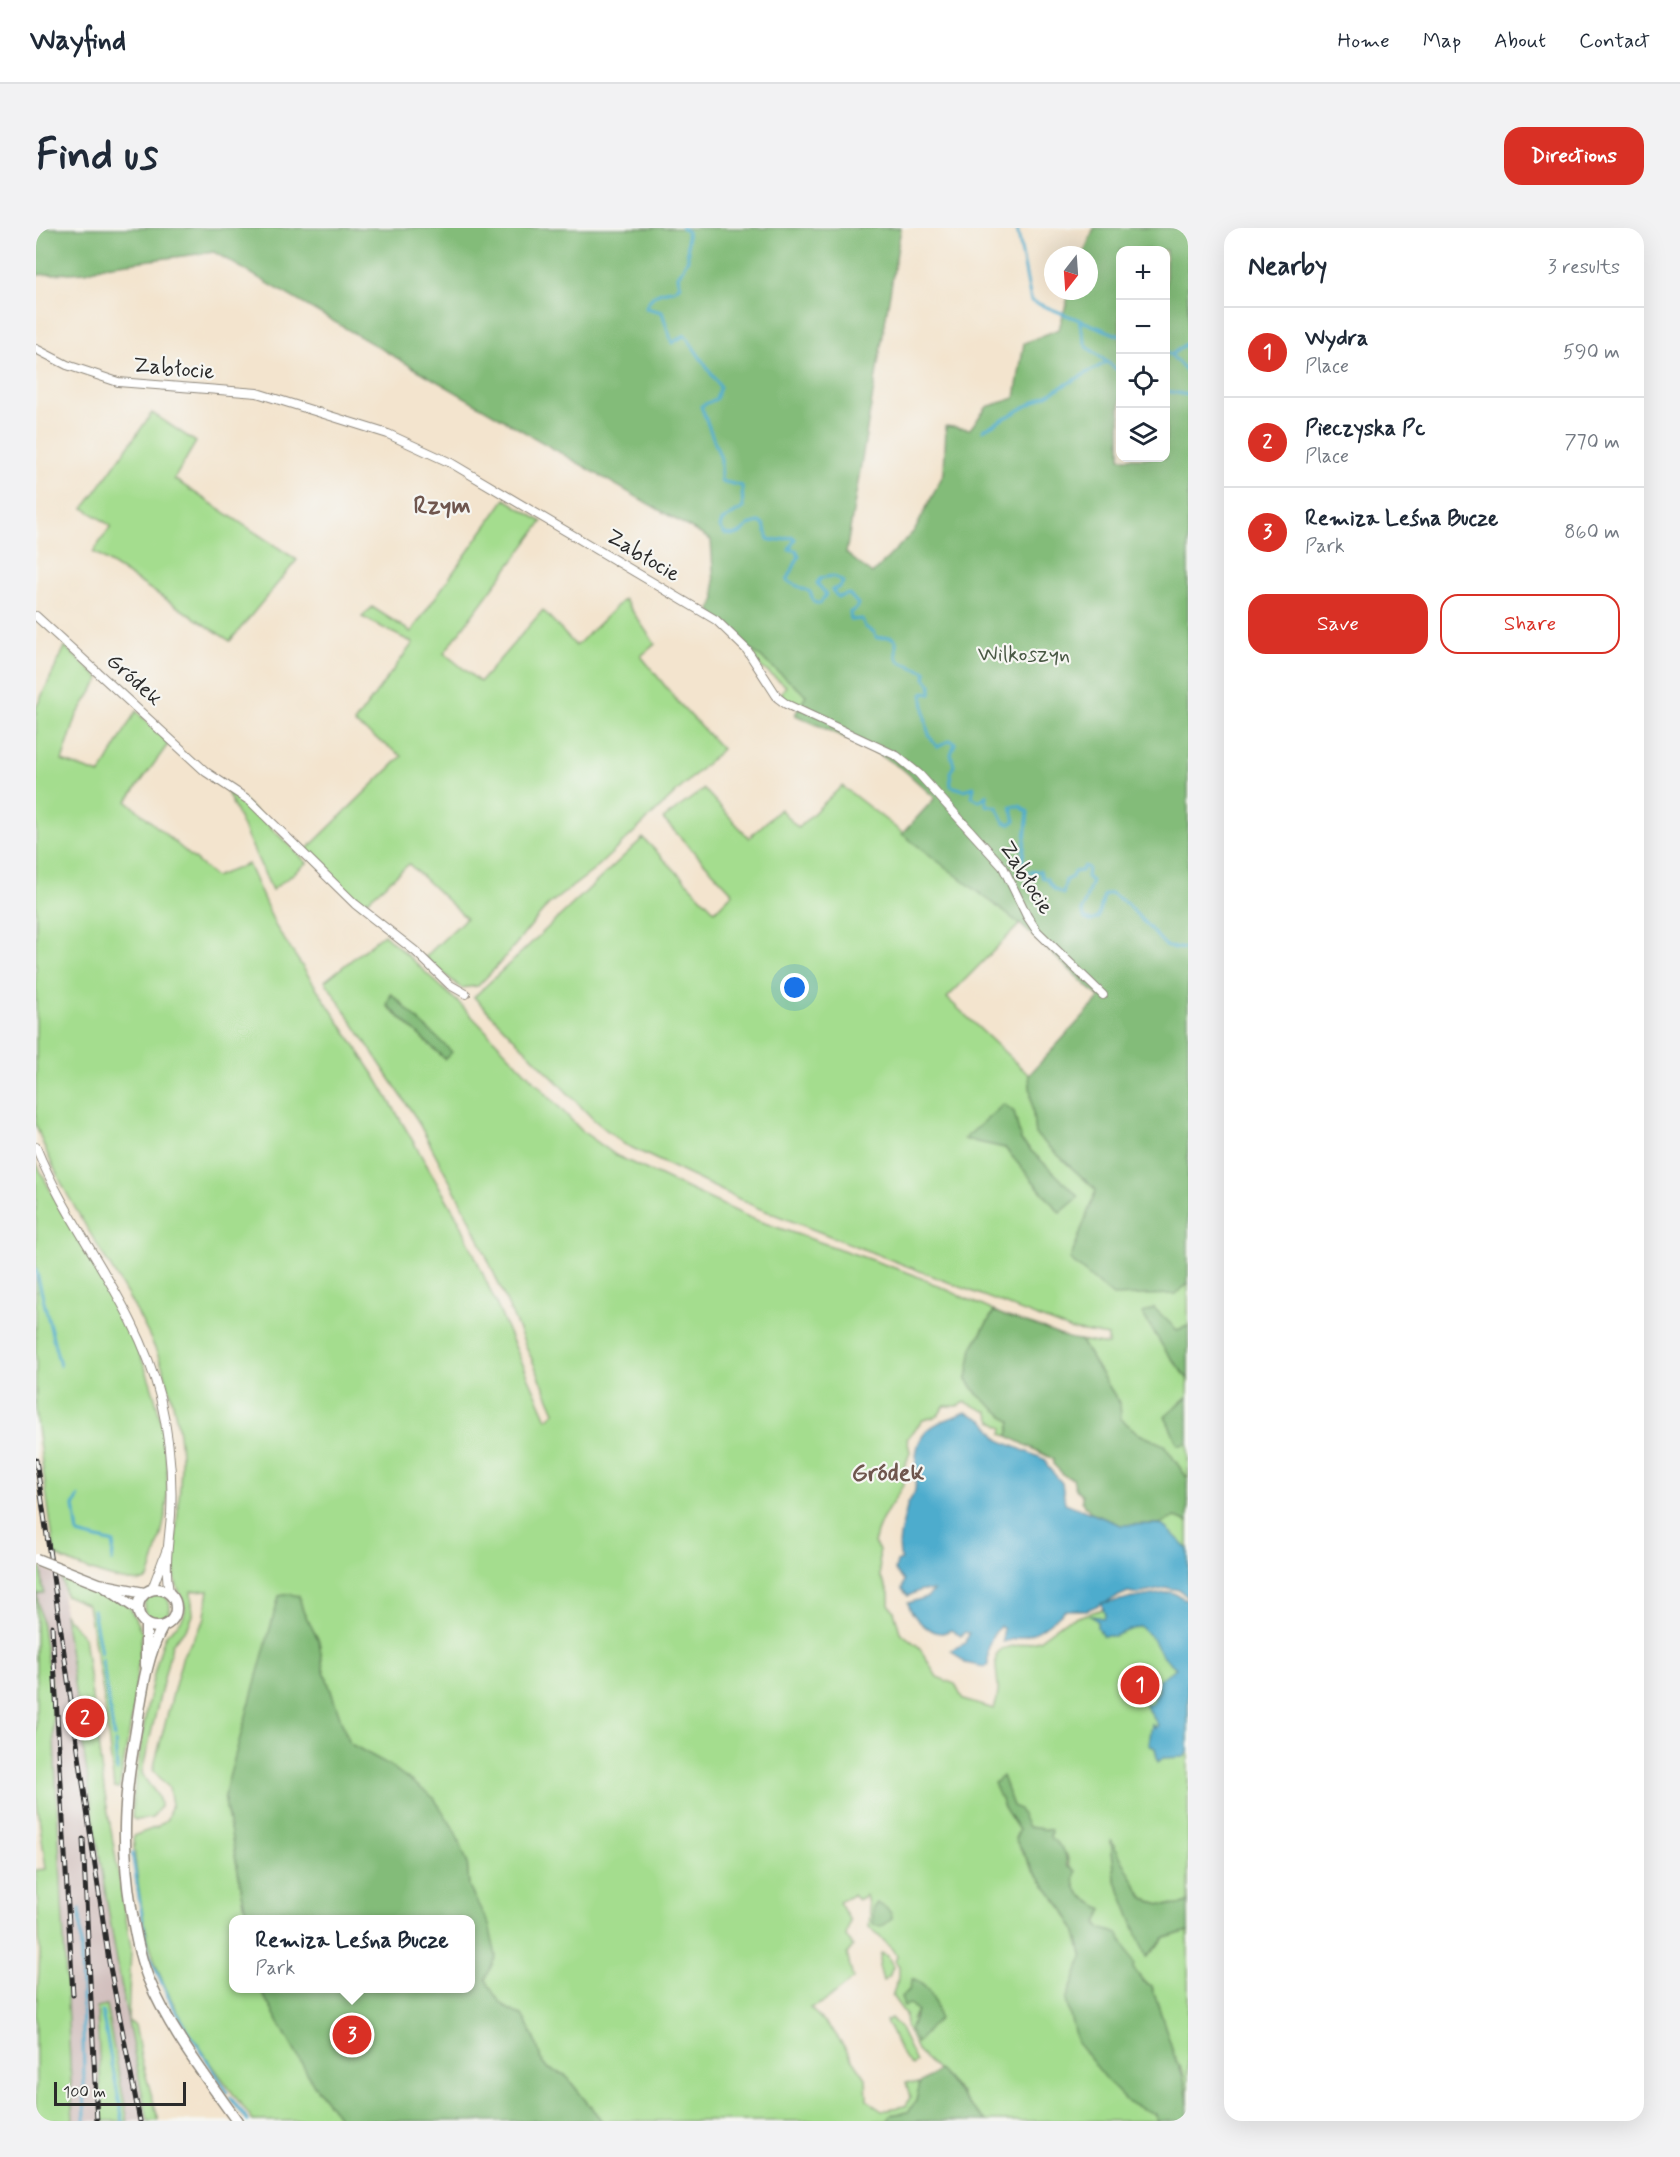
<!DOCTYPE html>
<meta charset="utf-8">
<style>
:root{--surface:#fff;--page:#f2f2f3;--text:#1f2937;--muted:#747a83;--line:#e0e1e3;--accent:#d93025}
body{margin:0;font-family:Mynerve,sans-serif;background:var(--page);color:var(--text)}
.controls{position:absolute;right:18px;top:18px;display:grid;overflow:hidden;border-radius:12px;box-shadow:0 6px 24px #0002}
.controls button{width:54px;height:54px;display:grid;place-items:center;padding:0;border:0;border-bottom:2px solid var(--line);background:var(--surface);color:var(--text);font:30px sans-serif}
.compass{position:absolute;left:1008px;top:18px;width:54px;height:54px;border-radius:50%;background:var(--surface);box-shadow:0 6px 24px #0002;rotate:197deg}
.scale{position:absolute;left:18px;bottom:15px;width:132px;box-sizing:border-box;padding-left:6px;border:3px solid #2b2b2b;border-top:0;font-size:16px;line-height:21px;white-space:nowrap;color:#2b2b2b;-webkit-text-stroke:4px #f6f6f2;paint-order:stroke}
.you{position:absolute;left:759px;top:760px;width:21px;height:21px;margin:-15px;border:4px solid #fff;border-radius:50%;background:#1a73e8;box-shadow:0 0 0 9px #1a73e833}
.badge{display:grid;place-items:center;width:39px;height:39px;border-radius:50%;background:var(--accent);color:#fff;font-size:20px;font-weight:700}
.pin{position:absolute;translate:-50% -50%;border:3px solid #fff;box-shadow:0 2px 6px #0006}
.popup{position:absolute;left:193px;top:1687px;width:246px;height:78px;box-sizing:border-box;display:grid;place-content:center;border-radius:12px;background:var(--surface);filter:drop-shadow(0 2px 4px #0005);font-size:20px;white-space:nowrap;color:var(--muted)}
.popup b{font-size:22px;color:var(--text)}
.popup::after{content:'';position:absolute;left:50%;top:100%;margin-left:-12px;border:12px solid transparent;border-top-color:var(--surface)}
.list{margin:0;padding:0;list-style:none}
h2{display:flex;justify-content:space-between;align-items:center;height:78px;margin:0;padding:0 24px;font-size:26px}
h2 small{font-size:20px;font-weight:400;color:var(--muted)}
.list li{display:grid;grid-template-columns:39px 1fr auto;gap:18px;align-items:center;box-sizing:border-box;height:90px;padding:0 24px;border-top:2px solid var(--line)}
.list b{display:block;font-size:22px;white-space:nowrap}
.list p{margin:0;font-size:20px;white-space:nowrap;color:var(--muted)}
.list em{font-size:20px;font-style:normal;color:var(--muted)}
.actions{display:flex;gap:12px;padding:18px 24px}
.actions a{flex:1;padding:14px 0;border:2px solid var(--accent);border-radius:18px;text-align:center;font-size:21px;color:var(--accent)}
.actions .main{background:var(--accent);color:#fff}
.icon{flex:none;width:33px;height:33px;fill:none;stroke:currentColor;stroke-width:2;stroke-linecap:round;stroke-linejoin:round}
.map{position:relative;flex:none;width:1152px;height:1893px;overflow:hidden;border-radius:18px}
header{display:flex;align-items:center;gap:36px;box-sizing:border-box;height:84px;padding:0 30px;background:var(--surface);border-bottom:2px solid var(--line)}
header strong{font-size:28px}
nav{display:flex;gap:33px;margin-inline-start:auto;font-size:21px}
.intro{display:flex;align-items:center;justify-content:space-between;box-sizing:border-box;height:144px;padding:0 36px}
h1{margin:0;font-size:42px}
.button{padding:15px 27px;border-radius:18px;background:var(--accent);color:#fff;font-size:21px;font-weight:700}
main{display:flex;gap:36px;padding:0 36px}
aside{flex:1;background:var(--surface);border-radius:18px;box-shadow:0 6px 24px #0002}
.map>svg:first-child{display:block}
.industrial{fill:#d1bfbd}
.green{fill:#a4dd8e;stroke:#68845c;stroke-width:1.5;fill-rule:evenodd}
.forest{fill:#83bc79;stroke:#577452;stroke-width:1.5;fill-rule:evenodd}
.water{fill:#4eaccd;stroke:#3c6c7c;stroke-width:1.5}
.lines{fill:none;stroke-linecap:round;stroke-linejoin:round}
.stream{stroke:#4eaccd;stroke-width:3}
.minor-casing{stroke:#8f887c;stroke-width:10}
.tertiary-casing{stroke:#8f887c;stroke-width:13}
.minor{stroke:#fff;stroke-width:8}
.tertiary{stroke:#fff;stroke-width:10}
.rail-casing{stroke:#2b2b2b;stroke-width:5}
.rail{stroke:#f6f6f2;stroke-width:3;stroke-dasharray:9;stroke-linecap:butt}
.tertiary-bridge-casing{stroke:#8f887c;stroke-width:13;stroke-linecap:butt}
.tertiary-bridge{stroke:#fff;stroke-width:10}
.labels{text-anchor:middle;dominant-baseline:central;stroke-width:4.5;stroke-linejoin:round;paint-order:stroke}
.street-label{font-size:22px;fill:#2b2b2b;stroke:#f6f6f2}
.park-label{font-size:22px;fill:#495844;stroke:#f6f6f2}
.neighbourhood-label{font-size:24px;font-weight:bold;fill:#6f564e;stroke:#f6f6f2}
</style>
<header>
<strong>Wayfind</strong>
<nav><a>Home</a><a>Map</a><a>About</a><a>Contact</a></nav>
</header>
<div class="intro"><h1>Find us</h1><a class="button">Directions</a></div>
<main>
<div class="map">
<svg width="1152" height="1893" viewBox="0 0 1152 1893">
<rect width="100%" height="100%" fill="#f6f6f2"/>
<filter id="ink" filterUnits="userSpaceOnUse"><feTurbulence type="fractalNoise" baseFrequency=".0167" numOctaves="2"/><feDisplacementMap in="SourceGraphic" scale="12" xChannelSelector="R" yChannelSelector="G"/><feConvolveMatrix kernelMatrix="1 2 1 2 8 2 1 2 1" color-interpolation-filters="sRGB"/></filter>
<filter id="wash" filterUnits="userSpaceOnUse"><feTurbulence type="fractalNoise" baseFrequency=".008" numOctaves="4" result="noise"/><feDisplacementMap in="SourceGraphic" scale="24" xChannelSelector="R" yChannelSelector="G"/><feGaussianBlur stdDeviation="1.35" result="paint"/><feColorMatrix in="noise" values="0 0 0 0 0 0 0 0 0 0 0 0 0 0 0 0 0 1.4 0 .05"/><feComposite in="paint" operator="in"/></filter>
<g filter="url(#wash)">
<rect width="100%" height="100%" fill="#f3e4ce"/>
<path class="industrial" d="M5 1340 25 1348 28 1386 44 1494 95 1813 112 1893H92L70 1778 61 1780 66 1893H37L15 1456 0 1366 8 1364Z"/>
<path class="green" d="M116 185 160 214 138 251 261 332 194 413 57 324 75 298 48 280Z
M469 271 506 294 408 425 444 454 507 382 540 418 588 371 619 416 605 428 642 474 686 521 557 643 512 677 465 734 442 758 425 760 389 729 430 690 373 636 325 678 269 623 366 528 318 495 377 415 326 389 336 379 375 404Z
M710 417 770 467 763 480 752 473 745 465 750 458 725 439Z
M29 419 64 451 41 487 26 533 64 546 100 483 133 515 91 573 179 649 212 636 240 699 339 848 424 994 511 1191 519 1184 434 991 380 890 289 753 348 706 424 776 546 903 581 928 717 991 876 1046 958 1083 936 1120 931 1151 941 1166 975 1194 972 1208 966 1206 967 1200 956 1193 952 1184 929 1174 921 1178H908L902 1188 887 1192 871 1211 874 1224 865 1250 868 1255C856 1279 844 1287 838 1315L843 1322 844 1348 853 1365V1376L858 1383 864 1404 883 1419 901 1449 919 1456 927 1472 958 1481C967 1459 958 1449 960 1427L965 1421 1003 1412 1029 1393 1079 1377 1152 1375V1673C1140 1682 1121 1675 1108 1671L1075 1614 1079 1650 1111 1729 1129 1710 1152 1703V1877L1147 1843 1140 1833 1116 1758 1108 1754 1064 1700 1061 1695 1067 1681 1052 1674 1038 1661 1031 1627 1003 1602 992 1599 977 1578 966 1549 968 1579 983 1602 979 1611 998 1643 1028 1682 1039 1701 1047 1729 1030 1772 1094 1875 1119 1886 1121 1893H951L930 1876 925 1865 882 1824 870 1798 869 1786 856 1768 863 1749V1739L859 1734 861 1728 857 1721 833 1699 834 1686 830 1667 822 1672 817 1667 803 1674 814 1693 810 1708 817 1718 811 1726 817 1751 788 1774 774 1780 798 1804 830 1850 831 1872 846 1882 870 1878 874 1869 870 1854 884 1855 880 1873 872 1884 854 1887 852 1893H566L529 1847 513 1841 505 1831 499 1811 474 1783 434 1760 440 1675 433 1659 431 1633 353 1537 313 1516 287 1440 283 1413 267 1383 263 1368 188 1568 211 1691 198 1692V1760L224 1761 278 1857 306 1893H217C179 1840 133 1785 115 1721 105 1688 100 1643 97 1608L121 1599 131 1591 136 1576 133 1560 117 1542 147 1427 168 1393 173 1362 155 1363 157 1387 153 1397 136 1416 106 1544C110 1558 125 1564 124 1579L116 1590 100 1592 96 1590 97 1572C105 1518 111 1462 128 1411 132 1400 147 1398 149 1383 150 1370 139 1362 139 1349 137 1310 145 1271 145 1231 145 1202 133 1153 121 1125 87 1046 28 979 0 897V480ZM355 766 365 774 409 831 351 778ZM873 1762 893 1798 876 1791 881 1783 874 1775 865 1770Z
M806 558 984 696 911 770 993 847 999 906 1060 962 1139 1066 1152 1056V1098L1141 1102 1118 1080 1129 1122 1152 1151V1168L1129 1188 1142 1217 1152 1216V1251L1128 1217 1103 1206 1085 1191 1084 1176 1044 1112 1072 1117V1108L1035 1102 722 980 588 916 558 892 438 769 607 610 679 683 697 665 627 591 668 561 713 610 744 581 762 600ZM978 884 985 913 1042 969 1024 985 969 920 928 911Z
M191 564 205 570 271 635 236 662Z
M0 934C56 1050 137 1132 131 1272 129 1299 120 1325 112 1351 95 1361 37 1337 19 1327L0 1192Z
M1140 1289 1152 1294V1345L1116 1297Z
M0 1338 5 1340 8 1365 1 1366 15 1456 37 1893H0V1785L4 1726 0 1642 10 1641 0 1566Z
M25 1348 89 1375 94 1380 106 1405 96 1489 83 1561 78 1560 67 1464 52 1377 29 1367Z
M108 1379a13 13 0 1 1 26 0a13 13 0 1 1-26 0Z
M28 1386 48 1409 68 1561 95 1720 92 1793 99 1797 106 1834 123 1893H112C76 1726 52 1555 28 1386Z
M845 1725 852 1728 857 1739 853 1749 847 1753 843 1738Z
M70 1778 92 1893H66L61 1780Z
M855 1790 863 1799 880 1834 876 1838 867 1828 850 1793Z"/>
<path class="forest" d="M0 0H865L810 325 836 346 879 302 908 245 910 198 934 201 951 179 979 170 988 115 1023 101 1034 63H1053V27H1047L1058 0H1152V1056L1139 1066 1077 1068 1034 1032 1060 962 999 906 993 847 1064 770 984 696 866 606 899 570 868 542 838 523 759 487 770 467 710 417 674 382 679 371 675 312 178 24 68 38 50 44 0 47ZM1084 22H1130V230H1084Z
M355 766 416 824 409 831 351 777Z
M968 876 978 884 985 913 1043 969 1024 985 969 920 928 911Z
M1118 1080 1141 1102 1152 1098V1151L1129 1122 1106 1085Z
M958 1083C971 1090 981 1092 994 1096 1012 1101 1026 1111 1044 1112L1084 1176 1085 1191 1103 1206 1128 1217 1152 1251V1294L1140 1289 1123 1296 1085 1297 1055 1285 1046 1273V1267L1040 1261 1037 1251 1029 1248 1017 1236V1231L972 1208 975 1194 941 1166 931 1151 936 1120Z
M1152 1168V1216L1142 1217 1129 1188Z
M253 1366 263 1368 267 1383 283 1413 287 1440 313 1515 353 1537 398 1570 418 1601 431 1633 433 1659 453 1697 460 1728 450 1751C458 1768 467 1782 486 1787L499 1811 505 1831 513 1841 529 1847 566 1893H306L278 1857 224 1761 434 1760V1692L211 1691 188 1568 243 1368Z
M966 1548 977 1578 983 1581 992 1599 1015 1602 1014 1609C1026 1621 1030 1619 1031 1638L1040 1643C1033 1664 1050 1672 1067 1681L1061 1695 1064 1700 1083 1706 1098 1736 1097 1740 1108 1754 1116 1758 1140 1833C1151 1850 1152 1872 1152 1893H1121L1119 1886 1093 1875 1078 1860 1041 1815 1030 1772 1047 1729 1039 1701 1028 1682 998 1643 979 1611 983 1602 968 1579 958 1555Z
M1075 1612 1108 1671C1121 1675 1140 1682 1152 1673V1703L1129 1710 1110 1729 1079 1650Z
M841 1675C849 1679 856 1682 856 1691L845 1699 837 1697V1680Z
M876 1751C894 1758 900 1773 903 1791 893 1798 890 1808 880 1814L874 1802 881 1783 874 1776 868 1778 865 1770 873 1762Z
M903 1842C921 1861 931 1877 951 1893H852L854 1887 872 1884 880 1873 884 1855Z"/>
<path class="water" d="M930 1184 949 1193 963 1212 1010 1232 1011 1238 1026 1255 1029 1275 1085 1297 1123 1296 1132 1301 1152 1321V1369L1143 1362 1132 1360 1102 1366 1092 1364 1051 1382H1029C1004 1405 999 1406 967 1414V1399L964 1398C951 1414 952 1417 952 1437L949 1439 929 1435 915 1422 930 1415 933 1405 929 1404 925 1408 915 1402C911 1403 909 1405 905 1405 891 1404 876 1389 872 1375L891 1369 898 1363 885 1362 872 1368 866 1361 868 1353 859 1342 861 1334 865 1332C860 1312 867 1298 871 1279 872 1273 878 1268 879 1262 882 1243 875 1220 889 1205 898 1194 917 1190 930 1184Z
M1135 1364 1152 1372V1524L1148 1529 1127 1530 1122 1534 1119 1520 1113 1517 1116 1496 1119 1500 1122 1497 1109 1476H1115L1123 1462 1122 1452 1140 1440 1126 1427 1117 1411 1104 1398 1078 1408H1067L1061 1399V1393L1055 1388 1067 1390 1069 1386 1065 1375Z"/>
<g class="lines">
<path class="stream" d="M646 0 651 3 652 31 642 48 644 57 638 62C624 63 615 66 610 80L626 84 636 115 649 107 684 159 680 171 665 178 685 231V253L706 258 707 280 686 293 684 299 689 306C700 308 705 307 712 297L723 294 728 297 732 311 740 313 757 309 759 311 753 322H760L763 328 751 353 774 364 778 374 784 376 790 366 781 355 785 350C794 347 799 348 807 354L804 359 796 362 802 369 813 366 822 376 820 381 814 384 815 392 826 391 829 399 838 404 841 410 855 409 860 413V428L864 434 890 444 889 450 895 457V466L889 464 886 466C890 483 887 507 902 519L914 512 919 515 915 526 918 538 914 544 915 558 928 562 938 559 936 569 944 573 951 567 950 577 961 579 968 594 974 596 979 593 975 578H984L992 584 985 647 988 649 991 644 1004 643 1006 649 1011 651 1018 661 1027 666 1030 652 1036 649 1038 644 1045 643 1048 638 1052 640 1051 649 1056 653 1046 683 1049 691 1055 693 1062 690 1068 667 1075 665 1091 676 1131 719 1152 721
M981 0 995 73 1084 108
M1043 92 1050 118 1084 144
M1130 125 1135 127 1152 114
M1135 127 1152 145
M1130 163 1152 167
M947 202 1071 134
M0 1042 24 1138
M43 1268 38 1278 42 1306 78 1315 76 1333
M57 1382 65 1425
M66 1431 78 1509
M79 1514 81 1543
M96 1625 112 1725 136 1777 191 1864
M44 1681 49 1892
M66 1784 87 1893
M194 1869 212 1893"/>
</g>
</g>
<g filter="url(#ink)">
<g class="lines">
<g class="minor-casing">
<path id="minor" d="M0 121 31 137 82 154 221 165 352 206 415 235 680 392 711 422 742 470 750 476 861 528 883 546 967 639 991 688 1001 703 1067 767
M0 388 170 544 214 573 319 676 379 723 414 757 430 766
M0 919C35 1006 101 1076 124 1169 133 1207 137 1247 135 1287 133 1312 128 1339 133 1364
M116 1361 131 1321"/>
</g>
<g class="tertiary-casing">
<path id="tertiary" d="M25 1341 63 1356 108 1365
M66 1357 101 1381
M102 1380a19 19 0 1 1 38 0a19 19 0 1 1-38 0Z
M110 1396V1437
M127 1398C109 1429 105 1473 99 1508 88 1569 85 1618 95 1680 99 1704 103 1727 112 1750 133 1801 169 1848 201 1893"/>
</g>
<use href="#minor" class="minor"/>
<use href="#tertiary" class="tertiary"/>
<g class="rail-casing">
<path id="rail" d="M0 1232 73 1734 104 1893
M16 1398 37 1767
M47 1611 61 1893"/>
</g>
<use href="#rail" class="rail"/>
<g class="tertiary-bridge-casing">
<path id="tertiary-bridge" d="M0 1331 25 1341"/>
</g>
<use href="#tertiary-bridge" class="tertiary-bridge"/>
</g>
</g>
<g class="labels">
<g class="street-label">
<text transform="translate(138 141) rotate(5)">Zabłocie</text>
<text transform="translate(607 328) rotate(31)">Zabłocie</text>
<text transform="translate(98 452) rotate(42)">Gródek</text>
<text transform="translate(990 650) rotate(58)">Zabłocie</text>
</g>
<g class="park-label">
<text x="988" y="427">Wilkoszyn</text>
</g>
<g class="neighbourhood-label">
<text x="406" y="278">Rzym</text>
<text x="852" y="1245">Gródek</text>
</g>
</g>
</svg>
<div class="controls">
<button>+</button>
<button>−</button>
<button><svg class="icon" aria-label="locate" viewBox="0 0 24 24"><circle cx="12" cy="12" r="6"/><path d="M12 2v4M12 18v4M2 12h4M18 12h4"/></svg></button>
<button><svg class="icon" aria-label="layers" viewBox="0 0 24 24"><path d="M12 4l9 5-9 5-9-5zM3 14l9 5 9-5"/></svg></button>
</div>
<svg class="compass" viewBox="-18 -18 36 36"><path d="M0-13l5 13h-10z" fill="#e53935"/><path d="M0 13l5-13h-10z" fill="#747a83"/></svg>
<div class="scale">100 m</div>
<div class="you"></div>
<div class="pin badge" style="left:1104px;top:1457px">1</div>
<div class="pin badge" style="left:49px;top:1490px">2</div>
<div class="pin badge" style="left:316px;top:1807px">3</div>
<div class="popup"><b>Remiza Leśna Bucze</b>Park</div>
</div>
<aside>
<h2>Nearby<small>3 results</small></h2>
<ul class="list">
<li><span class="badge">1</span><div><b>Wydra</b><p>Place</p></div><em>590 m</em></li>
<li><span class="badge">2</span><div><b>Pieczyska Pc</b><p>Place</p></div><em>770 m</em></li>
<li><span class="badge">3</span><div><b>Remiza Leśna Bucze</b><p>Park</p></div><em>860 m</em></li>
</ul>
<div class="actions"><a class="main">Save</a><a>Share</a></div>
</aside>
</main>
